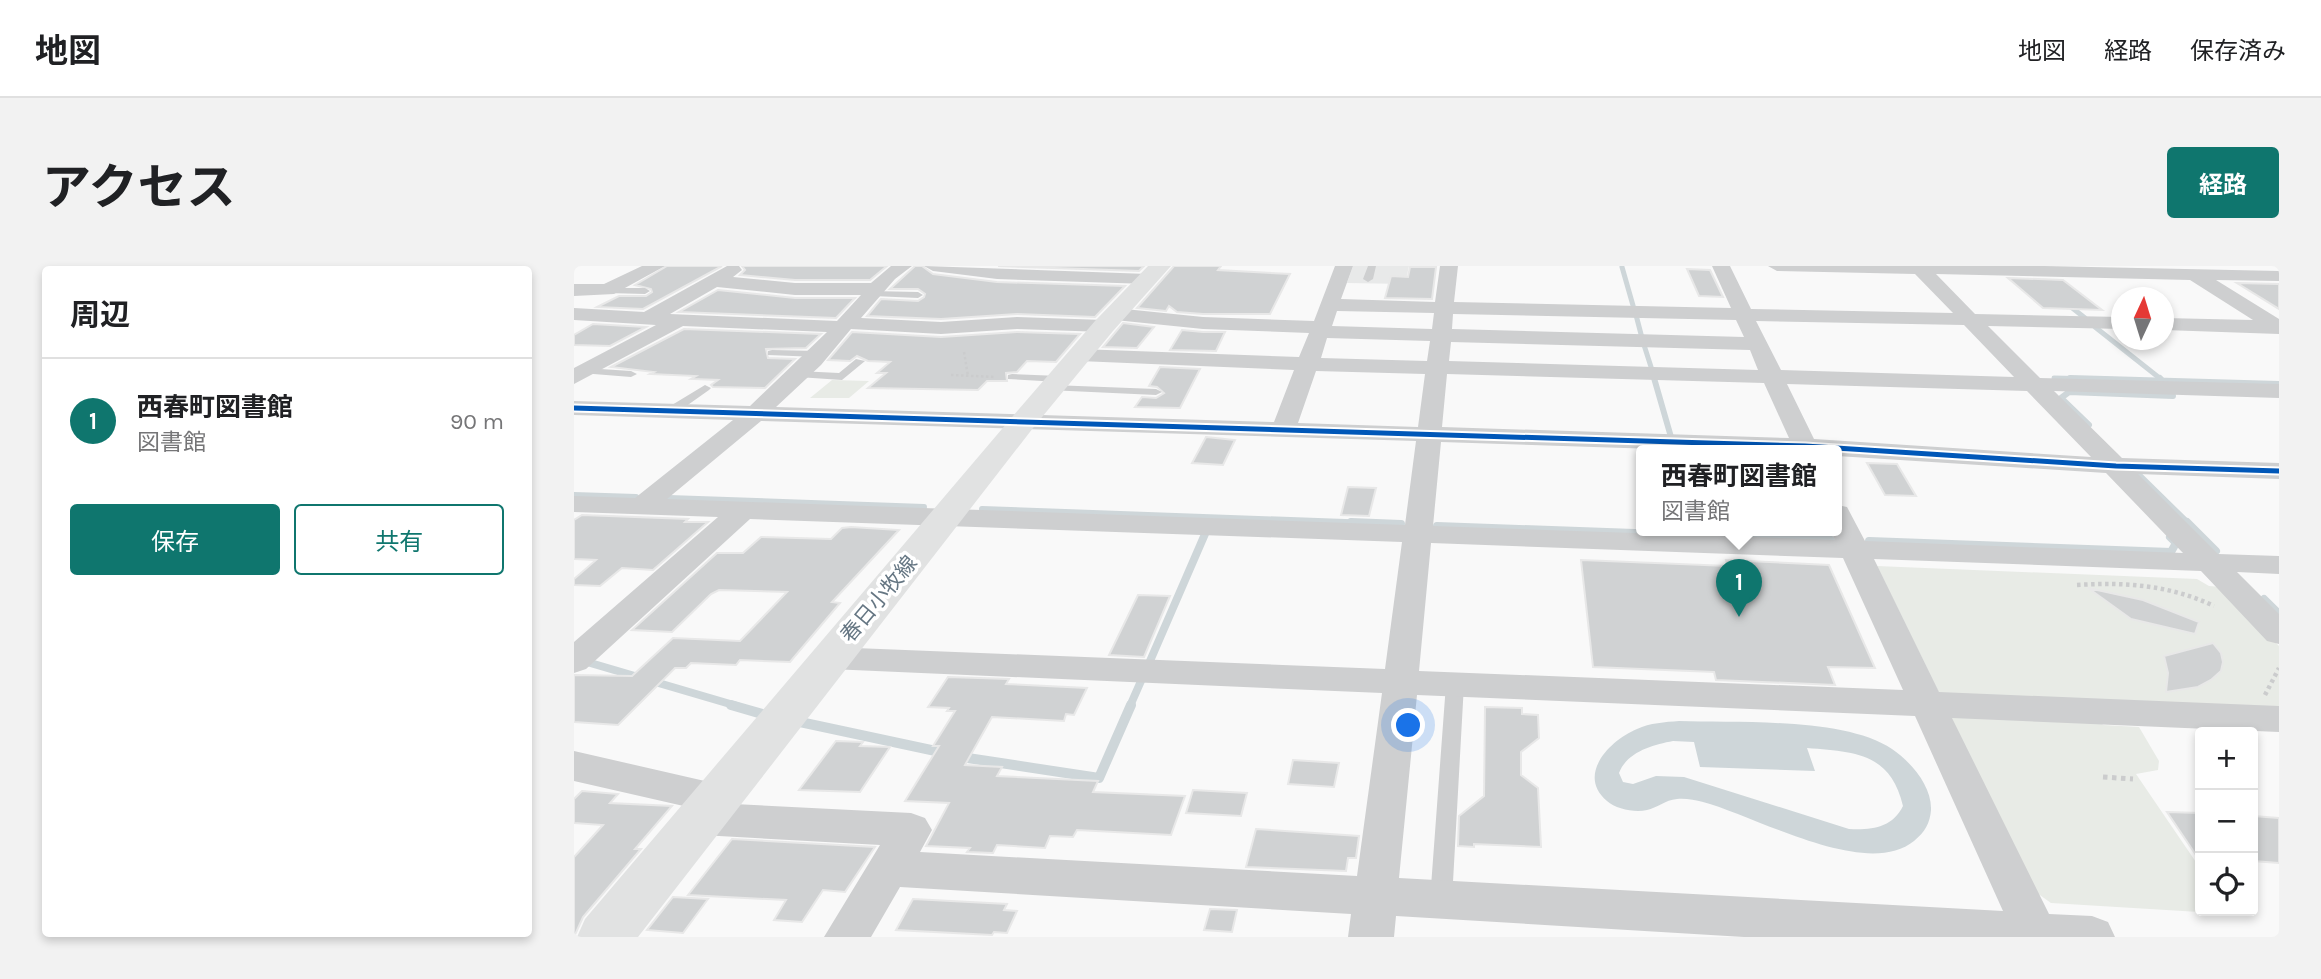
<!DOCTYPE html>
<html lang="ja">
<meta charset="utf-8">
<style>
:root{--surface:#fff;--page:#f2f2f2;--text:#202124;--muted:#757577;--line:#e0e0e0;--accent:#0f766e}
body{margin:0;font-family:Karla,"Noto Sans JP",sans-serif;background:var(--page);color:var(--text)}
.controls{position:absolute;right:21px;bottom:21px;display:grid;overflow:hidden;border-radius:7px;box-shadow:0 4px 10px #0003}
.controls button{width:63px;height:63px;display:grid;place-items:center;padding:0;border:0;border-bottom:2px solid var(--line);background:var(--surface);color:var(--text);font:35px sans-serif}
.compass{position:absolute;left:1537px;top:21px;width:63px;height:63px;border-radius:50%;background:var(--surface);box-shadow:0 4px 10px #0003;rotate:4deg}
.you{position:absolute;left:835px;top:460px;width:24px;height:24px;margin:-18px;border:5px solid #fff;border-radius:50%;background:#1a73e8;box-shadow:0 0 0 10px #1a73e833}
.badge{display:grid;place-items:center;width:46px;height:46px;border-radius:50%;background:var(--accent);color:#fff;font-size:23px;font-weight:700}
.pin{position:absolute;translate:-50% -58px;filter:drop-shadow(0 2px 4px #0008)}
.pin::after{content:'';position:absolute;top:37px;width:24px;height:21px;background:inherit;clip-path:polygon(0 0,100% 0,50% 100%)}
.popup{position:absolute;left:1062px;top:179px;width:206px;height:91px;box-sizing:border-box;display:grid;place-content:center;border-radius:7px;background:var(--surface);filter:drop-shadow(0 2px 5px #0005);font-size:23px;white-space:nowrap;color:var(--muted)}
.popup b{font-size:26px;color:var(--text)}
.popup::after{content:'';position:absolute;left:50%;top:100%;margin-left:-14px;border:14px solid transparent;border-top-color:var(--surface)}
.list{margin:0;padding:0;list-style:none}
h2{display:flex;justify-content:space-between;align-items:center;height:91px;margin:0;padding:0 28px;font-size:30px}
h2 small{font-size:23px;font-weight:400;color:var(--muted)}
.list li{display:grid;grid-template-columns:46px 1fr auto;gap:21px;align-items:center;box-sizing:border-box;height:126px;padding:0 28px;border-top:2px solid var(--line)}
.list b{display:block;font-size:26px;white-space:nowrap}
.list p{margin:0;font-size:23px;white-space:nowrap;color:var(--muted)}
.list em{font-size:23px;font-style:normal;color:var(--muted)}
.actions{display:flex;gap:14px;padding:21px 28px}
.actions a{flex:1;padding:16px 0;border:2px solid var(--accent);border-radius:7px;text-align:center;font-size:24px;color:var(--accent)}
.actions .main{background:var(--accent);color:#fff}
.icon{flex:none;width:38px;height:38px;fill:none;stroke:currentColor;stroke-width:2;stroke-linecap:round;stroke-linejoin:round}
.map{position:relative;flex:none;width:1705px;height:671px;overflow:hidden;border-radius:7px}
header{display:flex;align-items:center;gap:42px;box-sizing:border-box;height:98px;padding:0 35px;background:var(--surface);border-bottom:2px solid var(--line)}
header strong{font-size:33px}
nav{display:flex;gap:38px;margin-inline-start:auto;font-size:24px}
.intro{display:flex;align-items:center;justify-content:space-between;box-sizing:border-box;height:168px;padding:0 42px}
h1{margin:0;font-size:49px}
.button{padding:18px 32px;border-radius:7px;background:var(--accent);color:#fff;font-size:24px;font-weight:700}
main{display:flex;gap:42px;padding:0 42px}
aside{flex:1;background:var(--surface);border-radius:7px;box-shadow:0 4px 10px #0003}
.map>svg:first-child{display:block}
.built{fill:#e8e9e9}
.green{fill:#e8ebe6}
.water{fill:#ced6d9;fill-rule:evenodd}
.lines{fill:none;stroke-linecap:round;stroke-linejoin:round}
.stream-far3{stroke:#ced6d9;stroke-width:5}
.stream-far2{stroke:#ced6d9;stroke-width:6}
.stream-far1{stroke:#ced6d9;stroke-width:8}
.stream{stroke:#ced6d9;stroke-width:10}
.building{fill:#d0d2d3;stroke:#e8e8e8;stroke-width:2}
.path-far2{stroke:#cbcccd;stroke-width:2.5;stroke-dasharray:2.5 2.5;stroke-linecap:butt}
.path-far1{stroke:#cbcccd;stroke-width:4.5;stroke-dasharray:3.5 3.5;stroke-linecap:butt}
.path{stroke:#cbcccd;stroke-width:5;stroke-dasharray:4.5 4.5;stroke-linecap:butt}
.service{fill:#cecfd0;fill-rule:evenodd}
.minor{fill:#cecfd0;fill-rule:evenodd}
.secondary{fill:#e1e2e2;fill-rule:evenodd}
.cycleway-casing{stroke:#fff;stroke-width:9}
.cycleway{stroke:#0057b8;stroke-width:5}
.labels{text-anchor:middle;dominant-baseline:central;stroke-width:7;stroke-linejoin:round;paint-order:stroke}
.street-label{font-size:21px;fill:#657683;stroke:#fff}
</style>
<header>
<strong>地図</strong>
<nav><a>地図</a><a>経路</a><a>保存済み</a></nav>
</header>
<div class="intro"><h1>アクセス</h1><a class="button">経路</a></div>
<main>
<aside>
<h2>周辺<small></small></h2>
<ul class="list">
<li><span class="badge">1</span><div><b>西春町図書館</b><p>図書館</p></div><em>90 m</em></li>
</ul>
<div class="actions"><a class="main">保存</a><a>共有</a></div>
</aside>
<div class="map">
<svg width="1705" height="671" viewBox="0 0 1705 671">
<rect width="100%" height="100%" fill="#f9f9f9"/>
<path class="built" d="M779 0H835L831 18 773 17Z"/>
<path class="green" d="M258 114 295 115 275 132H236Z
M1303 300 1623 313 1635 320 1647 321 1705 380V444L1513 436 1529 459 1565 461 1585 495 1584 504 1562 508 1626 602V645H1655L1658 648 1477 637 1463 627Z"/>
<path class="water" d="M1105 455C1163 457 1271 451 1318 483 1337 496 1358 520 1357 544 1356 557 1351 566 1340 575 1292 614 1182 550 1129 536 1121 534 1111 532 1103 533 1091 534 1083 542 1073 544 1061 547 1042 543 1033 535 1002 509 1036 474 1063 463 1076 457 1091 456 1105 455ZM1099 475 1120 476 1126 501 1241 505 1233 482C1280 486 1316 486 1329 540 1318 562 1298 564 1275 563L1110 511 1082 510 1059 518 1049 516 1045 507C1053 486 1078 479 1099 475Z"/>
<g class="lines">
<path class="stream-far3" d="M1048 1 1060 43
M1492 37 1511 52
M1062 49 1068 72
M1521 61 1588 114
M1070 79 1078 104
M1480 112 1562 114"/>
<path class="stream-far2" d="M1080 112 1097 171
M1496 112 1705 118
M1586 112 1589 115
M1515 159 1487 132 1495 126 1599 130
M1566 210 1615 258
M0 229 62 231
M95 232 350 241
M408 243 826 258"/>
<path class="stream-far1" d="M777 256 827 258
M1613 256 1642 285
M863 260 1257 274
M1295 275 1597 286 1602 277 1596 271
M1690 333 1705 348
M576 395 631 268
M13 396 163 440
M556 440 567 415"/>
<path class="stream" d="M157 439 192 449
M226 456 371 487
M387 491 525 512 557 439"/>
</g>
<path class="building" d="M93 0H148L69 43 23 41 45 30H72L78 26 77 23 61 19Z
M168 0H313L296 14H221L166 9 171 4Z
M341 0H348L359 8 423 16 551 20 521 51 443 48 367 53 293 50 307 33 344 35 350 31 351 28 344 23H316Z
M424 0H570L565 5Z
M600 0H647L644 4 716 8 696 48H629L603 46 595 40 592 45 563 42Z
M836 1H862L858 33 811 32 817 10 834 11Z
M1113 3 1136 4 1149 31 1125 30Z
M1434 12 1489 14 1528 44 1469 42Z
M1663 17 1705 18V43Z
M144 24 221 32H281L262 52 105 46Z
M549 57 580 61 563 82 529 81Z
M19 58 72 61 36 80 0 79V69Z
M110 63 247 68 232 82 192 83 194 92 221 93 191 122 139 121 137 119 144 114 117 113 122 110 76 108 80 106 37 101Z
M608 64 629 66H651L642 85 596 84Z
M278 66 367 71 443 66 506 68 482 96 453 95 443 106 432 107 433 115H413L404 124 294 122 312 107H303L316 96 294 95 283 90 276 95 254 94Z
M586 101 626 103 606 142 561 141 568 131 582 132 590 127 583 121 575 120Z
M632 171 661 174 649 199 618 197Z
M1293 197 1323 198 1342 230 1311 229Z
M774 221 802 222 795 250 767 249Z
M8 249 114 253 111 256H134L79 304 48 302 26 320 0 319V313L22 294 0 293V254Z
M277 261 325 264 258 336 266 337 216 396 166 394 162 399 117 397 112 402H101L44 459 0 456V409L58 410 99 372 166 375 213 326 145 324 137 328 98 366 58 364 143 287H169L187 271 257 273 268 262Z
M1007 294 1154 300 1152 294 1255 299 1301 402 1254 401 1261 419 1142 414 1140 406 1019 401Z
M1514 322 1569 334 1625 356 1621 368 1557 353Z
M564 329 596 330 570 391 535 389Z
M1639 377 1647 387 1649 396 1647 405 1637 414 1624 421 1592 426 1594 407 1590 390Z
M374 411 435 413 432 418 513 422 500 449 492 448 490 455 418 451 391 499 428 501 423 510 524 515 519 526 611 530 597 569 503 564 499 571 476 570 471 582 423 579 419 587 393 586 396 582 352 580 375 537 331 535 365 480H359L381 445H373L375 442 354 441Z
M911 441 948 442V448L964 449 965 472 947 486V509L964 522 967 581 900 578V581L884 580 885 550 910 530Z
M262 475 289 476 286 480 316 481 286 526 225 524Z
M719 494 765 497 760 521 714 518Z
M619 524 673 527 667 550 612 547Z
M8 525 44 528 36 537 98 540 61 583H67L9 651 0 671V591L29 559 0 557V533Z
M1593 546 1626 547V595Z
M1679 550 1705 552V597L1679 595Z
M682 563 785 570 782 592H774L772 605 672 601Z
M158 573 301 581 271 626 249 624 228 656 200 654 212 634 114 629Z
M99 631 134 633 109 667 73 664Z
M339 633 433 638 430 644 443 645 433 667 420 666 418 669 322 664Z
M636 643 663 644 658 666 630 664Z"/>
<g class="lines">
<path class="path-far2" d="M390 86 394 110
M377 109 422 111"/>
<path class="path-far1" d="M1503 319C1551 316 1596 319 1640 340
M1691 429 1705 402"/>
<path class="path" d="M1529 511 1559 513"/>
<path class="service" d="M794 0H802L799 13 794 16 789 13Z
M30 22H71L76 25 71 28 33 27 30 26Z
M296 25 344 26 349 29 344 32 299 30 294 27Z
M198 84 244 85 249 88 244 91 194 89V85Z
M282 93 291 95 268 114 224 111 218 108 224 105 265 107Z
M11 102 57 105 63 108 57 111 7 107 6 105Z
M438 108 485 110 491 113 485 116 434 113V109Z
M131 119 137 122 135 124 101 148H93V142Z
M478 119 582 123 588 126 582 129 474 124V120Z
M881 412 887 414 890 418 878 634 875 641 867 644 859 641 856 634 872 418 875 414Z"/>
<path class="minor" d="M68 0H91L40 28 0 30V18H30Z
M153 0H165L168 4 159 11 221 17H297L317 0H338L321 13 287 52 367 56 443 51 530 54 537 56 540 60 537 64 530 66 443 63 367 68 277 63 247 99 202 141 700 156 720 104 505 95 497 94 494 89 497 84 505 83 725 91 735 67 629 63 541 54 531 48 541 42 629 51 740 55 761 0H779L767 33 861 36 866 0H884L880 36 1157 42 1138 0H1156L1177 43 1379 47 1341 8 1203 5 1194 0H1470L1705 5V15L1642 14 1705 53V68L1590 64V52L1679 54 1616 14 1362 8 1401 48 1548 51V63L1414 60 1466 112 1705 118V132L1480 125 1548 192 1705 197V213L1564 208 1644 288 1705 290V308L1663 306 1705 348V378L1693 375 1627 305 1300 293 1365 426 1705 440V466L1378 452 1475 648 1518 650 1534 656 1541 671H1170L822 650 820 671H774L777 648 326 621 297 671H250L306 579 127 569 113 565 107 553 114 541 0 515V485L157 521 163 532 160 538 337 547 351 552 358 564 346 586 783 610 808 427 256 403 244 400 239 392 244 384 256 381 811 403 828 276 176 253 12 403 0 407V376L144 251 0 246V230L61 232 159 154 0 149V135L176 140 253 66 109 60 0 118V102L82 59 0 54V42L70 46ZM143 21 221 29H287L263 55 96 48ZM763 45 860 47 858 63 758 60ZM879 48 1162 54 1170 71 878 63ZM1182 55 1390 59 1440 111 1207 104ZM753 72 856 75 853 95 747 92ZM877 76 1176 84 1184 104 875 95ZM742 105 851 108 844 161 724 157ZM873 108 1190 117 1215 172 868 161ZM1213 118 1453 125 1517 191 1240 173ZM187 155 842 175 831 259 93 233ZM867 176 1143 185H1263V190L1532 207 1609 287 1291 275 1273 241 1263 239V265H1257L1261 274 859 260ZM857 277 1269 292 1329 424 845 405ZM843 429 1341 450 1429 645 825 612Z
M350 0 574 8 583 13 574 18 423 13 359 5Z"/>
<path class="secondary" d="M574 0H597L539 65 459 162 64 671H3L11 653 439 150 521 55Z"/>
<g class="cycleway-casing">
<path id="cycleway" d="M0 142 1231 180 1542 200 1705 205"/>
</g>
<use href="#cycleway" class="cycleway"/>
</g>
<g class="labels">
<g class="street-label">
<text transform="translate(305 333) rotate(-50)">春日小牧線</text>
</g>
</g>
</svg>
<div class="controls">
<button>+</button>
<button>−</button>
<button><svg class="icon" aria-label="locate" viewBox="0 0 24 24"><circle cx="12" cy="12" r="6"/><path d="M12 2v4M12 18v4M2 12h4M18 12h4"/></svg></button>
</div>
<svg class="compass" viewBox="-18 -18 36 36"><path d="M0-13l5 13h-10z" fill="#e53935"/><path d="M0 13l5-13h-10z" fill="#757577"/></svg>
<div class="you"></div>
<div class="pin badge" style="left:1165px;top:351px">1</div>
<div class="popup"><b>西春町図書館</b>図書館</div>
</div>
</main>
